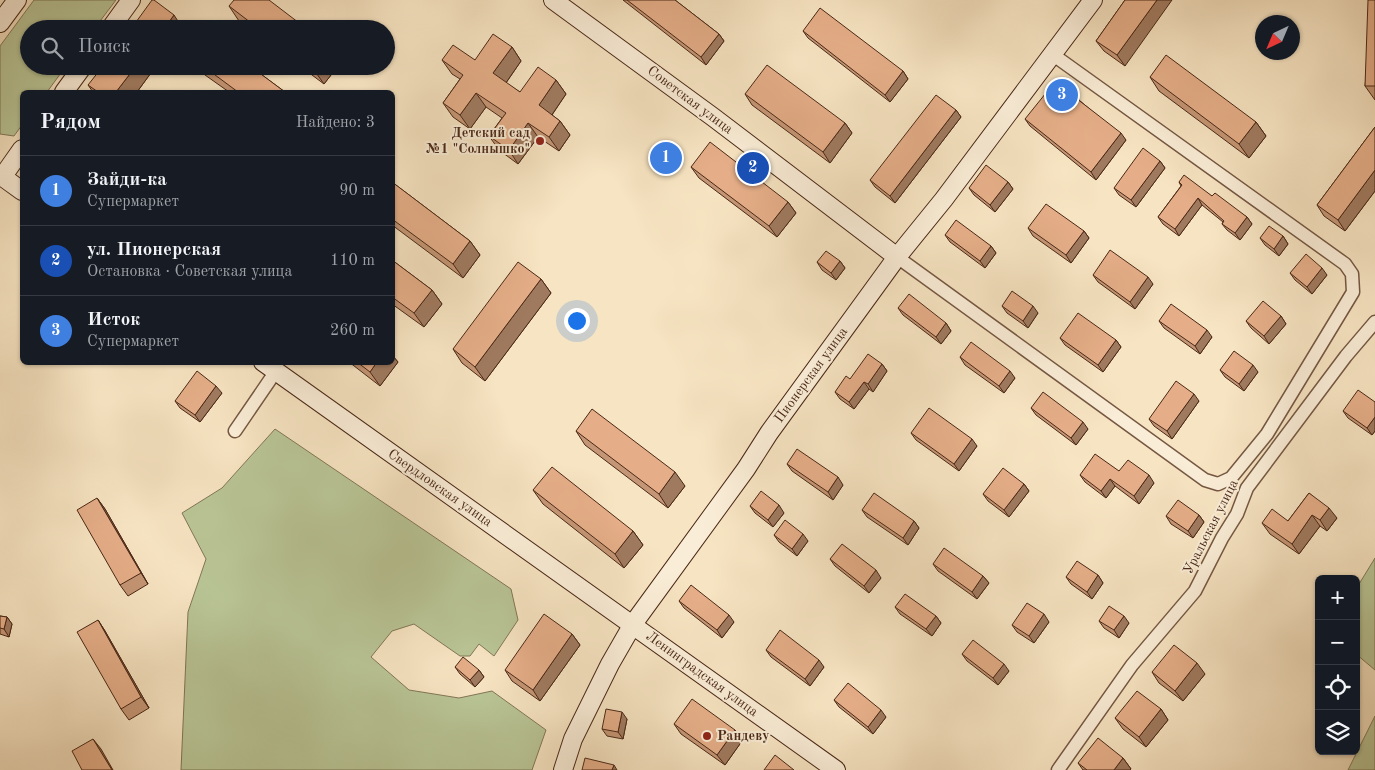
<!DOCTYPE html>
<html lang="ru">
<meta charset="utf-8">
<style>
:root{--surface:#171b24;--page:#242831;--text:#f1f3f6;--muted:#9ea1a6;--line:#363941;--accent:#c59692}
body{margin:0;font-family:"Old Standard TT",serif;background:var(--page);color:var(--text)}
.controls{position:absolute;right:15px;bottom:15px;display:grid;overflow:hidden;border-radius:8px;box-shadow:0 1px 4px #0004}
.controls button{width:45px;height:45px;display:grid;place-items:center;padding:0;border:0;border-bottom:1px solid var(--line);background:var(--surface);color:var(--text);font:25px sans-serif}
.compass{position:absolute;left:1255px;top:15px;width:45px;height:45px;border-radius:50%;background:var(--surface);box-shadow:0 1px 4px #0004;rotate:224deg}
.you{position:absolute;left:576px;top:320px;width:18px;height:18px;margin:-12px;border:4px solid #fff;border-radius:50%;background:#1a73e8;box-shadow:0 0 0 8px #1a73e833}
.badge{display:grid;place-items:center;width:32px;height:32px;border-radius:50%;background:var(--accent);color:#fff;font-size:16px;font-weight:700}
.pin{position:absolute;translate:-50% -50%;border:2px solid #fff;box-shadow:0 1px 5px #0006}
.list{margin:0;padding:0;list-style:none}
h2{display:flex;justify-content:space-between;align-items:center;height:65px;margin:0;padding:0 20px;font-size:21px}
h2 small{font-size:16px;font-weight:400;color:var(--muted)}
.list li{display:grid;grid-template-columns:32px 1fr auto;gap:15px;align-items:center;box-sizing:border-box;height:70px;padding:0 20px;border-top:1px solid var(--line)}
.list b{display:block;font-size:19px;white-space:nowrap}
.list p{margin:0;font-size:16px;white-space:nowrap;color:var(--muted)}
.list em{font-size:16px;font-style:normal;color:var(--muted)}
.icon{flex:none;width:28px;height:28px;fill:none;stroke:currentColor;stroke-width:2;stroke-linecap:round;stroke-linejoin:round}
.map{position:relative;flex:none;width:1375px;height:770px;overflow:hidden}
.search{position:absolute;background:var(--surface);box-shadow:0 1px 4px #0004;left:20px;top:20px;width:375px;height:55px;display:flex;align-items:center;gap:12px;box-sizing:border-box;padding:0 18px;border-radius:28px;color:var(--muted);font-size:19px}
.panel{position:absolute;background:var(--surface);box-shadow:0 1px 4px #0004;left:20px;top:90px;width:375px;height:275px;border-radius:8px}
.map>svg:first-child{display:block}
.green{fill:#b9c596;stroke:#827656}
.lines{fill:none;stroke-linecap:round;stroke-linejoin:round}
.street-casing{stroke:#755742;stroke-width:15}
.secondary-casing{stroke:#4a2817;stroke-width:20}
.street{stroke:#faedd7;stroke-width:12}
.secondary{stroke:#faedd7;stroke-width:18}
.wall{fill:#c59675;stroke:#4a2817}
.shaded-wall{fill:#a07a5f;stroke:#4a2817}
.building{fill:#e5ae88;stroke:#4a2817}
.poi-dot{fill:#8f2418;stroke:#faedd7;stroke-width:2}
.labels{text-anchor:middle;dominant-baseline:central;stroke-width:4;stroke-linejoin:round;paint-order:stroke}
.street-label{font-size:14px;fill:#4a2817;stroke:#faedd7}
.poi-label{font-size:14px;font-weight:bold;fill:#4a2817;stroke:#faedd7;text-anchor:end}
</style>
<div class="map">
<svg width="1375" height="770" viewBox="0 0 1375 770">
<rect width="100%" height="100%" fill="#f7e4c2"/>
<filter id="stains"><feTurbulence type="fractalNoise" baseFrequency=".004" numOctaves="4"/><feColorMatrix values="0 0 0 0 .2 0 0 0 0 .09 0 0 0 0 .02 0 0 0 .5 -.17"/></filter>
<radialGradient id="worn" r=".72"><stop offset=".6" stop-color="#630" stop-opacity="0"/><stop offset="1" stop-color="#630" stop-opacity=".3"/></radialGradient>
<path class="green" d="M34 0H116L94 29H29V66H66L47 92H22V125L14 136 0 134V46Z
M275 429 511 589 518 620 494 656 479 644 470 656H460L414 624 392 631 371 657 409 690 459 698 492 691 546 730 532 770H181L188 612 206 559 182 513 222 488Z
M1375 558V670L1356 654V589Z
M1375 716V770H1348Z"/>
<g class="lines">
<g class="street-casing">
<path id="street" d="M897 257 1205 480 1218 484 1231 478 1267 434 1353 292 1352 274 1345 264 1052 54
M235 431 276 371
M1058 770 1132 665 1195 591 1222 538 1237 514 1247 488 1346 356 1375 322"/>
</g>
<g class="secondary-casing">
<path id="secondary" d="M553 0 713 117 897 257
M0 23 17 0
M110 29 131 0
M64 92 83 66
M0 175 22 191
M3 176 22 149
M263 362 836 770
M563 770 573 739 610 664 633 624 746 469 769 433 897 257 944 199 1093 0"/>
</g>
<use href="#street" class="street"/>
<use href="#secondary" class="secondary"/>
</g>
<path class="wall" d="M623 0H675L719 34 724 41 706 65Z
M1125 0V66L1104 51 1096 41Z
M1375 0V100L1365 86Z
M229 6 307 29H250L239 21Z
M803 31 903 71 908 79 890 102 808 38Z
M512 47 521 61 506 83 520 92 556 80 566 94 552 115 560 121 570 135 559 151 538 137 518 164 499 150 489 136 502 118 486 107 470 129 453 117 443 103 460 79 452 74 442 60H475Z
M156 66 137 92H93L88 85Z
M196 66H250L285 92H229L198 70Z
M300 66H338L324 84Z
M1150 77 1256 122 1266 136 1249 158 1159 91Z
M745 94 845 123 852 133 830 163 752 105Z
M1079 99V100L1126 140 1096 180 1030 126 1025 119Z
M956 110 961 117 895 203 875 187 870 180Z
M1375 127V191L1345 231 1324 216 1317 205Z
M1160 161 1165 168 1136 207 1119 195 1114 188Z
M691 167 788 202 796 213 777 237 699 178Z
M392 182 470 241 480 255 463 278 392 225Z
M1008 182 1013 189 995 212 974 195 969 188Z
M1179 182 1212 196 1247 217 1252 224 1240 240 1227 230 1222 224 1223 222 1202 205 1179 236 1163 224 1158 217 1181 186Z
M1028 228 1084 231 1089 238 1071 263 1033 236Z
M945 235 991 246 996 253 985 268 950 242Z
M1283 236 1288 244 1279 256 1265 245 1260 238Z
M392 260 432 290 442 304 424 327 392 304Z
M840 261 845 268 836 280 822 270 817 262Z
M1290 273 1327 275 1312 294 1295 280Z
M1093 275 1153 284 1135 309 1098 282Z
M541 279 551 293 485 381 462 363 453 349Z
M1002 306 1038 313 1028 328 1007 313Z
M898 308 946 323 951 331 941 344 903 315Z
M1281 316 1286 324 1269 344 1251 328 1246 321Z
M1159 321 1212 337 1200 354 1164 328Z
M1060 338 1116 340 1121 347 1103 372 1065 345Z
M392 355 398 362 380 386 349 362H392Z
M960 357 1015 378 1004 393 965 365Z
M882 364 887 371 873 392 869 389 854 409 840 399 835 392 850 379Z
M1220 370 1258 372 1244 391 1225 377Z
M222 393 200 422 180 408 175 401Z
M1199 401 1172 439 1154 426 1149 419Z
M1375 402V431L1372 435 1348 418 1343 411Z
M1031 408 1088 429 1076 445 1036 415Z
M576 431 685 486 668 508 585 445Z
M911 433 977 446 959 471 916 440Z
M787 464 843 485 833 500 792 471Z
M1119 471 1154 483 1139 504 1115 486 1106 498 1085 482 1080 475Z
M1024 484 1029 491 1009 517 988 501 983 494Z
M533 490 633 531 643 545 624 568 543 504Z
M1309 493 1337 518 1327 531 1320 526 1299 554 1270 534 1262 523 1288 521Z
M97 498 105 509 148 584 128 596 120 585Z
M750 506 784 513 773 527 755 513Z
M862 510 914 521 919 528 908 545 867 517Z
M1199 515 1204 522 1193 538 1171 524 1166 516Z
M774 535 808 541 797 556 779 542Z
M830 559 881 578 869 593 835 566Z
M933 564 983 576 989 583 977 599 938 571Z
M1098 575 1103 583 1092 599 1071 584 1066 577Z
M679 601 734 622 722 638 684 608Z
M895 607 936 616 941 623 932 636 900 614Z
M0 616 7 617 12 624 9 637 0 634Z
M98 620 105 631 149 708 129 720 121 709Z
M1099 621 1129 623 1119 638 1104 628Z
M1049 622 1034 643 1017 632 1012 625Z
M572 634 580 645 540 701 512 681 505 670Z
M766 650 824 667 810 686 771 657Z
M962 654 1009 671 998 685 967 661Z
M455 667 479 670 484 677 475 687 460 674Z
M1152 672 1205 674 1183 701 1159 683Z
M834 700 886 717 873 734 839 707Z
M1161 709 1168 720 1146 747 1123 729 1115 718Z
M627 719 623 739 607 736 602 729Z
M674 724 735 730 742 741 725 765 681 734Z
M1123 758 1131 769 1130 770H1083L1078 763Z"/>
<path class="shaded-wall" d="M1157 0H1172L1125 66 1117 55Z
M174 15 183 29H164Z
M719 34 724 41 706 65 701 57Z
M512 47 521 61 503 87 493 73Z
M136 66H156L137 92H116Z
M317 66H338L324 84 314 70Z
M903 71 908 79 890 102 885 95Z
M556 80 566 94 549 119 539 105Z
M1074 92 1079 99 1077 102 1072 95Z
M476 93 486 107 470 129 460 115Z
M956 110 961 117 895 203 890 196Z
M560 121 570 135 559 151 549 137Z
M1256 122 1266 136 1249 158 1239 144Z
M528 123 538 137 518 164 509 150Z
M845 123 852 133 830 163 823 152Z
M1121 133 1126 140 1096 180 1091 172Z
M1160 161 1165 168 1136 207 1131 200Z
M1375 170V191L1345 231 1338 220Z
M1008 182 1013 189 995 212 990 205Z
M1198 198 1202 205 1179 236 1175 229Z
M788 202 796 213 777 237 769 226Z
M1247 217 1252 224 1240 240 1235 233Z
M1084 231 1089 238 1071 263 1066 255Z
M1283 236 1288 244 1279 256 1274 249Z
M470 241 480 255 463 278 453 264Z
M991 246 996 253 985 268 980 261Z
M840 261 845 268 836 280 831 273Z
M1322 268 1327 275 1312 294 1307 287Z
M1148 277 1153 284 1135 309 1130 302Z
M541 279 551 293 485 381 475 367Z
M432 290 442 304 424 327 414 313Z
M1033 306 1038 313 1028 328 1023 321Z
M1281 316 1286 324 1269 344 1264 336Z
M946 323 951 331 941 344 936 337Z
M1207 330 1212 337 1200 354 1195 346Z
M1116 340 1121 347 1103 372 1098 365Z
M392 355 398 362 380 386 370 372 377 362H392Z
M882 364 887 371 873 392 868 384Z
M1253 365 1258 372 1244 391 1239 384Z
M1010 371 1015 378 1004 393 999 386Z
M864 382 869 389 854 409 849 402Z
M216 386 222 393 200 422 195 415Z
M1194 394 1199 401 1172 439 1167 431Z
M1375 417V431L1372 435 1367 428Z
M1083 422 1088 429 1076 445 1071 438Z
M972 439 977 446 959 471 954 464Z
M675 472 685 486 668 508 659 494Z
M1149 475 1154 483 1139 504 1134 496Z
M838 477 843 485 833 500 828 492Z
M1110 479 1115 486 1106 498 1101 491Z
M1024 484 1029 491 1009 517 1004 510Z
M97 498 105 509 148 584 141 573Z
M779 505 784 513 773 527 768 520Z
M1329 508 1337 518 1327 531 1320 520Z
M1199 515 1204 522 1193 538 1188 531Z
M1312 515 1320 526 1299 554 1292 544Z
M914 521 919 528 908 545 903 538Z
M633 531 643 545 624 568 615 554Z
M803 534 808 541 797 556 792 549Z
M876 570 881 578 869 593 864 586Z
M1098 575 1103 583 1092 599 1087 592Z
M983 576 989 583 977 599 972 592Z
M1044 614 1049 622 1034 643 1029 636Z
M729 615 734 622 722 638 717 630Z
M936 616 941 623 932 636 926 629Z
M1124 616 1129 623 1119 638 1114 630Z
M7 617 12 624 9 637 4 629Z
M98 620 105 631 149 708 141 697Z
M572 634 580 645 540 701 533 690Z
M819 660 824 667 810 686 805 679Z
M1197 663 1205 674 1183 701 1175 691Z
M1004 664 1009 671 998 685 993 678Z
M479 670 484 677 475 687 470 680Z
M1161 709 1168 720 1146 747 1139 737Z
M881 710 886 717 873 734 868 727Z
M622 712 627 719 623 739 618 732Z
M735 730 742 741 725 765 717 755Z
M93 739 101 749 113 770H112Z
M1123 758 1131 769 1130 770H1114Z
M614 765 617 770H612Z"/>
<path class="building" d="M152 0H154L174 15 164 29H131Z
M234 0H269L307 29H259L229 6Z
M627 0H675L719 34 701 57Z
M1125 0H1157L1117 55 1096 41Z
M1368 0H1375V86H1365Z
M820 8 903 71 885 95 803 31Z
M493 34 512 47 493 73 520 92 538 67 556 80 539 105 560 121 549 137 528 123 509 150 489 136 506 113 476 93 460 115 443 103 463 75 442 60 453 45 475 60Z
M1166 55 1256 122 1239 144 1150 77Z
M767 65 845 123 823 152 745 94Z
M103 66H136L116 92H98L88 85Z
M203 66H250L285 92H238Z
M309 66H317L314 70Z
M1058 78 1074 92 1072 95 1121 133 1091 172 1025 119Z
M936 95 956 110 890 196 870 180Z
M1375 127V170L1338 220 1317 205Z
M710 142 788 202 769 226 691 167Z
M1143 148 1160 161 1131 200 1114 188Z
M986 165 1008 182 990 205 969 188Z
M1184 175 1212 196 1215 193 1247 217 1235 233 1222 224 1224 221 1198 198 1175 229 1158 217 1182 185 1179 182Z
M392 182 470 241 453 264 392 219Z
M1046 204 1084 231 1066 255 1028 228Z
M956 220 991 246 980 261 945 235Z
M1269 226 1283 236 1274 249 1260 238Z
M1110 250 1148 277 1130 302 1093 275Z
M826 251 840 261 831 273 817 262Z
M1306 254 1322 268 1307 287 1290 273Z
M392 260 432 290 414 313 392 297Z
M518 262 541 279 475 367 453 349Z
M1012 291 1033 306 1023 321 1002 306Z
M909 294 946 323 936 337 898 308Z
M1263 301 1281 316 1264 336 1246 321Z
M1171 304 1207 330 1195 346 1159 321Z
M1078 313 1116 340 1098 365 1060 338Z
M971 342 1010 371 999 386 960 357Z
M1234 351 1253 365 1239 384 1220 370Z
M868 354 882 364 868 384 864 382 849 402 835 392 846 376 850 379Z
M357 362H377L370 372Z
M197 371 216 386 195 415 175 401Z
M1176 381 1194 394 1167 431 1149 419Z
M1358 390 1375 402V417L1367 428 1343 411Z
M1043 392 1083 422 1071 438 1031 408Z
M929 408 972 439 954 464 911 433Z
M592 409 675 472 659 494 576 431Z
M797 449 838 477 828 492 787 464Z
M1095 454 1119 471 1128 460 1149 475 1134 496 1110 479 1101 491 1080 475Z
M552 467 633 531 615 554 533 490Z
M1003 468 1024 484 1004 510 983 494Z
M761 491 779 505 768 520 750 506Z
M874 493 914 521 903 538 862 510Z
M1309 493 1329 508 1320 520 1312 515 1292 544 1262 523 1272 509 1288 521Z
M97 498 141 573 120 585 77 510Z
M1178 500 1199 515 1188 531 1166 516Z
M785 520 803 534 792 549 774 535Z
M842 544 876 570 864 586 830 559Z
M944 548 983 576 972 592 933 564Z
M1077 561 1098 575 1087 592 1066 577Z
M691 585 729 615 717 630 679 601Z
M905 594 936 616 926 629 895 607Z
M1027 603 1044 614 1029 636 1012 625Z
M1109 606 1124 616 1114 630 1099 621Z
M544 614 572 634 533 690 505 670Z
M0 616 7 617 4 629 0 628Z
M98 620 141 697 121 709 77 632Z
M780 630 819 660 805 679 766 650Z
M973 640 1004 664 993 678 962 654Z
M1174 645 1197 663 1175 691 1152 672Z
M463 657 479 670 470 680 455 667Z
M848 683 881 710 868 727 834 700Z
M1137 691 1161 709 1139 737 1115 718Z
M692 699 735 730 717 755 674 724Z
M606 709 622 712 618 732 602 729Z
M1098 738 1123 758 1114 770H1087L1078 763Z
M93 739 112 770H82L72 751Z
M775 755 794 770H764Z
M585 758 614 765 612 770H582Z"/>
<g class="poi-dot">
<circle cx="540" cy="141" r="5"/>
<circle cx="707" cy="736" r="5"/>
</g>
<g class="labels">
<g class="street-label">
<text transform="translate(690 100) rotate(37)">Советская улица</text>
<text transform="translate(811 375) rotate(-54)">Пионерская улица</text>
<text transform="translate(440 488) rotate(35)">Свердловская улица</text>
<text transform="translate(1211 527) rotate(-63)">Уральская улица</text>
<text transform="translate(702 674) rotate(36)">Ленинградская улица</text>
</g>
<g class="poi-label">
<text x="530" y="133">Детский сад<tspan x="530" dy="16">№1 "Солнышко"</tspan></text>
<text x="717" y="736" text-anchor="start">Рандеву</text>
</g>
</g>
<rect width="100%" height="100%" filter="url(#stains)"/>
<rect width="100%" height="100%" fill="url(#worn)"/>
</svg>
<div class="controls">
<button>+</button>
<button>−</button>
<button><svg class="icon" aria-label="locate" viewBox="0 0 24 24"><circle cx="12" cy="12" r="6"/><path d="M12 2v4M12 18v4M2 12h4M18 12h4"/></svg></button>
<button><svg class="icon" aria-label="layers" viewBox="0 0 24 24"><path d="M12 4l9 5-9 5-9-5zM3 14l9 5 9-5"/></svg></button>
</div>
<svg class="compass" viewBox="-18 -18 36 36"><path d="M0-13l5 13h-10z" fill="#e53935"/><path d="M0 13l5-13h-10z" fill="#9ea1a6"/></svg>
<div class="you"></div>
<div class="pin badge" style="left:666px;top:158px;background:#3f7fe0">1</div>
<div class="pin badge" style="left:753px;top:168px;background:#1a4fb4">2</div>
<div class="pin badge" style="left:1062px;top:95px;background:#3f7fe0">3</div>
<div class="search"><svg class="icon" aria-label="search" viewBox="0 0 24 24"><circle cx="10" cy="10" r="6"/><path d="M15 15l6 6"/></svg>Поиск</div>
<section class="panel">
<h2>Рядом<small>Найдено: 3</small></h2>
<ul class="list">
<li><span class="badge" style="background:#3f7fe0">1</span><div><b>Зайди-ка</b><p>Супермаркет</p></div><em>90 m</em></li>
<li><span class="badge" style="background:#1a4fb4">2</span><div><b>ул. Пионерская</b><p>Остановка · Советская улица</p></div><em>110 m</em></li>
<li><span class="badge" style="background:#3f7fe0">3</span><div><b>Исток</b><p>Супермаркет</p></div><em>260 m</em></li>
</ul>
</section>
</div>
